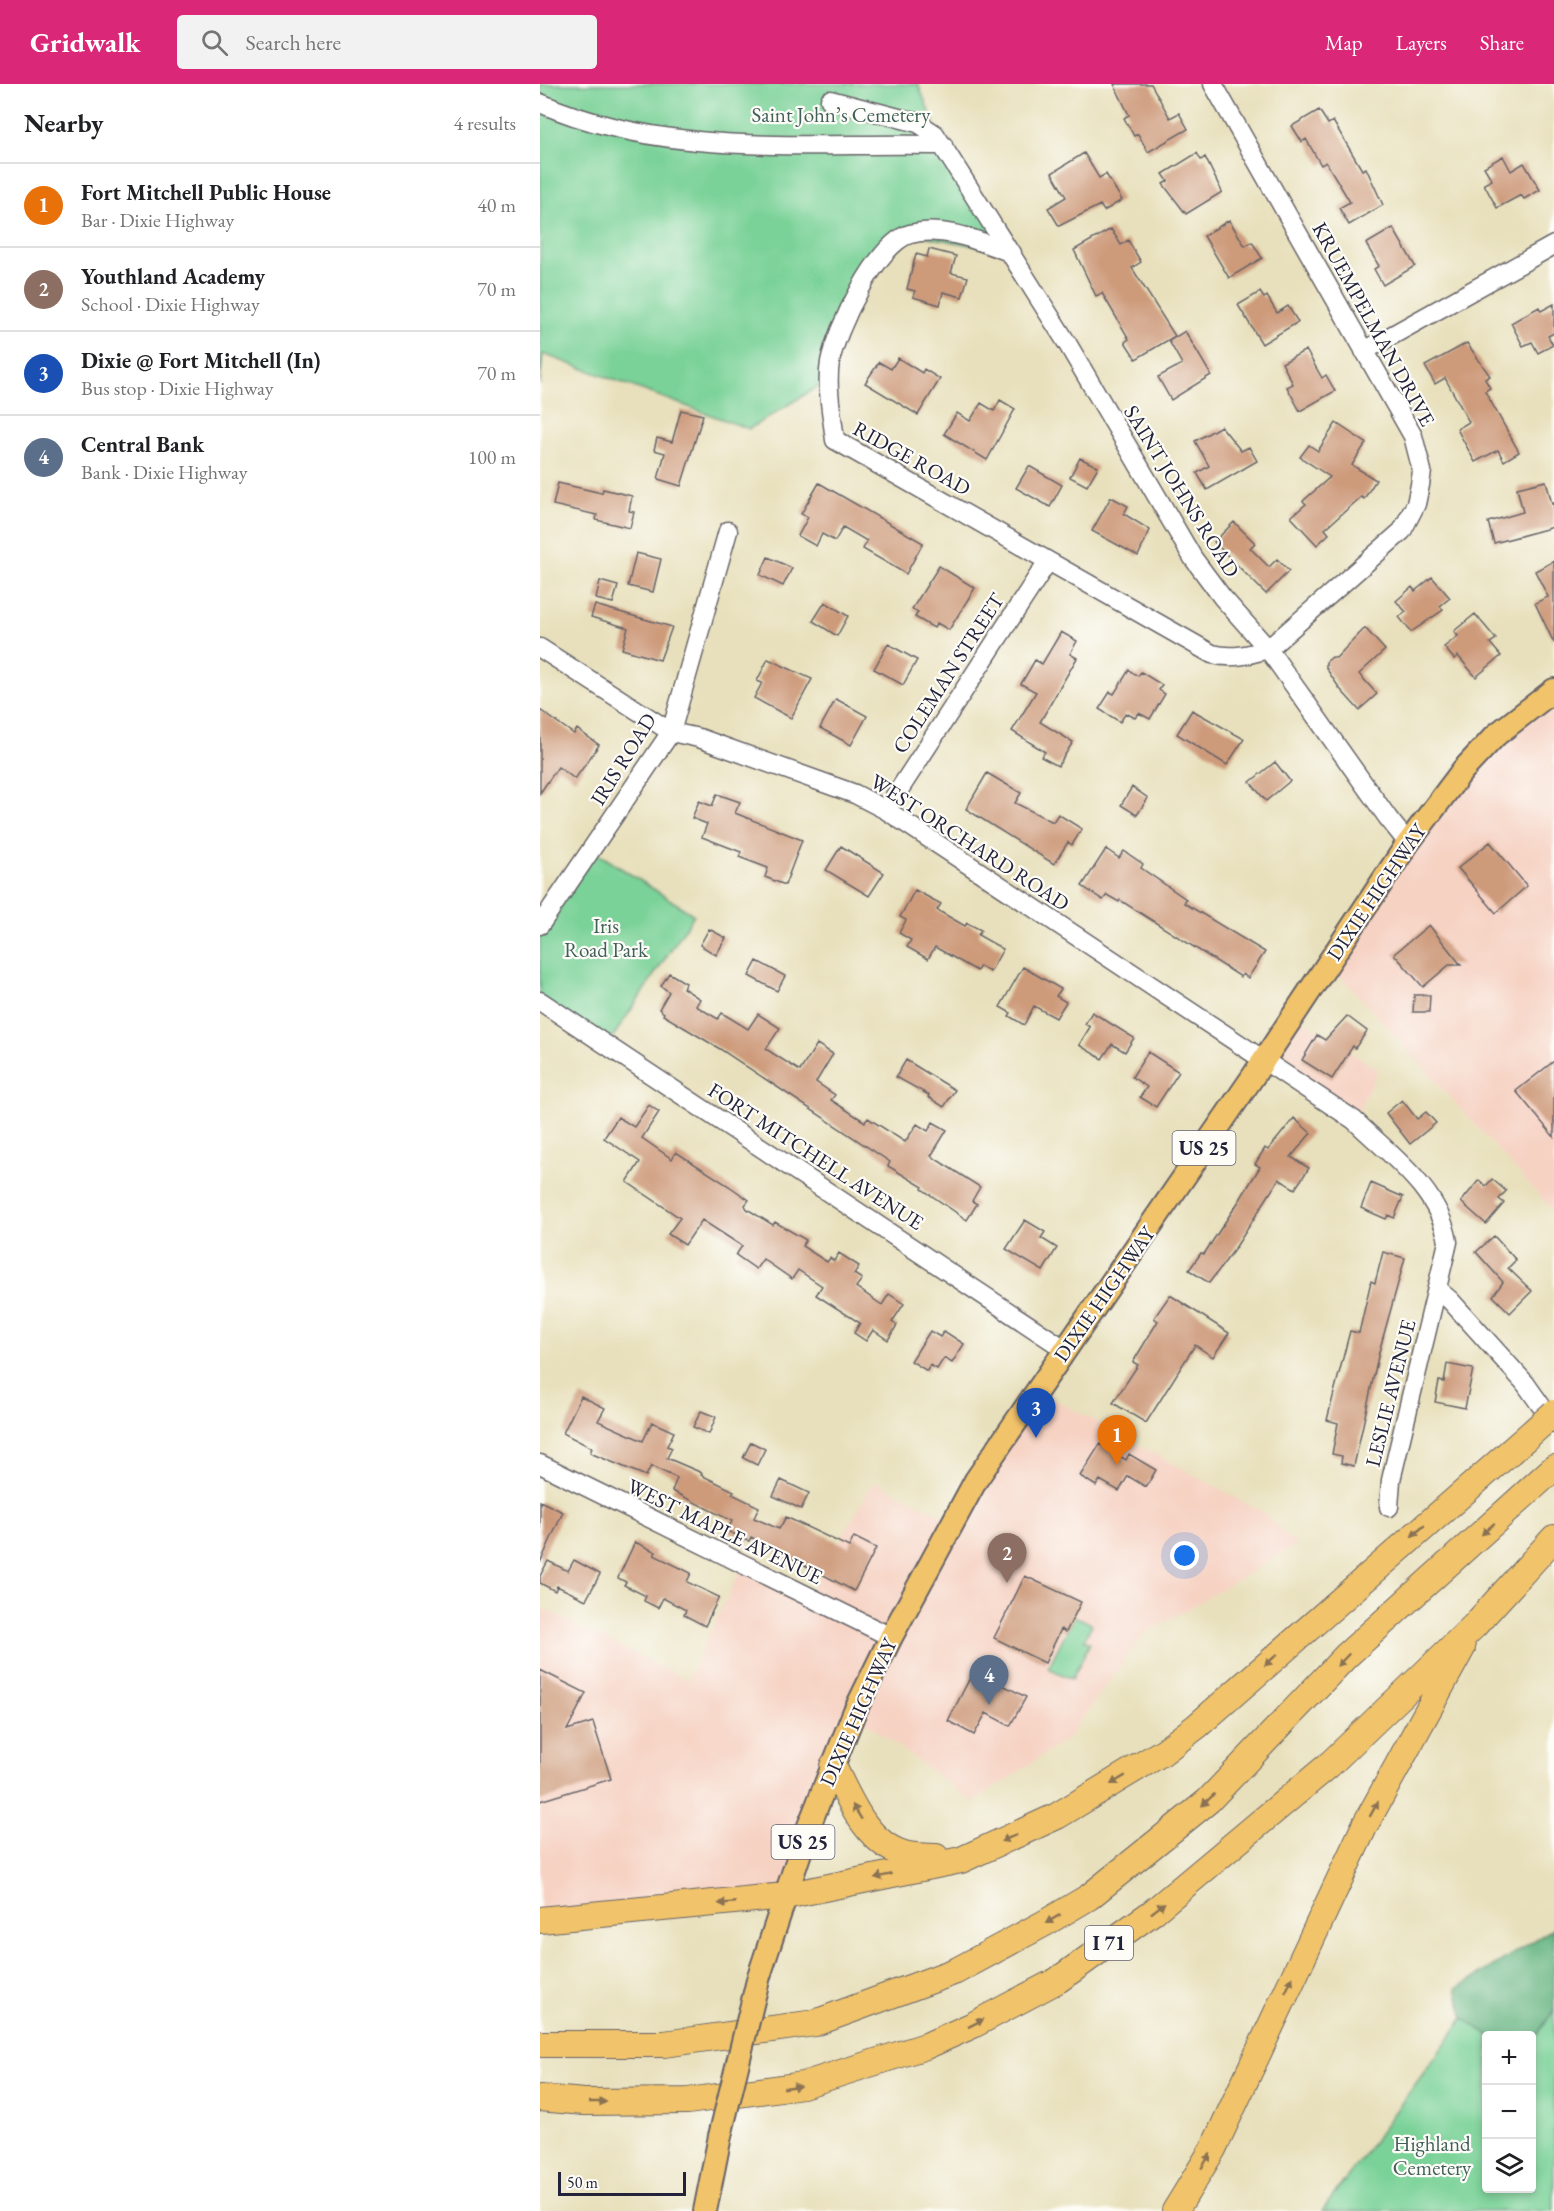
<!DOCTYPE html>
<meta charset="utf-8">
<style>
:root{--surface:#fff;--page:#f2f2f2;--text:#202124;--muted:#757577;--line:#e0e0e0;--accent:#db2777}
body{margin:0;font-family:"EB Garamond",serif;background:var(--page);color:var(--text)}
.controls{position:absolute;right:18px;bottom:18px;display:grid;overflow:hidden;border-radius:6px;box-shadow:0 3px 9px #0003}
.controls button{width:54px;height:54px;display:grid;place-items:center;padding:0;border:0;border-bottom:2px solid var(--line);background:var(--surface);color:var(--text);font:30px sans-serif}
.scale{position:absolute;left:18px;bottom:15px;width:128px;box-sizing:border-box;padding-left:6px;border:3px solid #22223b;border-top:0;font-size:16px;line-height:21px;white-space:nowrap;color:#22223b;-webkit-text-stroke:4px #fdfcf7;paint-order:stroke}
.you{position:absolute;left:645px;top:1472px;width:21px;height:21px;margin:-15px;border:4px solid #fff;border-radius:50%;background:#1a73e8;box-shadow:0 0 0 9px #1a73e833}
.badge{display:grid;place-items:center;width:39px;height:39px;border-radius:50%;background:var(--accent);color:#fff;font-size:20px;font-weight:700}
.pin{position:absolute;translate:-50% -50px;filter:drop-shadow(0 2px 3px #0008)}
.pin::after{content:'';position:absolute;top:32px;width:21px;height:18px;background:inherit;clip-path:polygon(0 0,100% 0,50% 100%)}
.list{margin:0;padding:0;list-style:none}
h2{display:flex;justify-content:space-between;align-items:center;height:78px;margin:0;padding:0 24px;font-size:26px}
h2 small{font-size:20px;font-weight:400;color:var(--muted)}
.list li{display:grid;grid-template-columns:39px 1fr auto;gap:18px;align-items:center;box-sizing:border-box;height:84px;padding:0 24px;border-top:2px solid var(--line)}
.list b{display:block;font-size:22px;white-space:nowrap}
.list p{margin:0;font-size:20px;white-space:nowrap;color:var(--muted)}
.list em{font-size:20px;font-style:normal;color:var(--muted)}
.icon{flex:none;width:33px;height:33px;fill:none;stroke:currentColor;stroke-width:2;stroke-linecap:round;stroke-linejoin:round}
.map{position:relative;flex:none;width:1014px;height:2127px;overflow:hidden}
header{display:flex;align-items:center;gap:36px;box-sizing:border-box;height:84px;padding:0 30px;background:var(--accent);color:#fff}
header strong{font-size:28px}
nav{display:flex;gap:33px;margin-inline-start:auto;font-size:21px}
.search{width:420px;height:54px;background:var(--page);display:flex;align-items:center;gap:15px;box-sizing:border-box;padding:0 21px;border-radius:6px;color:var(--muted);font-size:22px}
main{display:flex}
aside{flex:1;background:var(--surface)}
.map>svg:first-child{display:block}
.built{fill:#f6d2c3}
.green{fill:#7ad298;stroke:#4e7a6a;stroke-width:1.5}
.forest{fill:#63b480;stroke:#426b5e;stroke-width:1.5}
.building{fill:#cd9a7a}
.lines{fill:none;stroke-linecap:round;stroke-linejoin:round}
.minor-casing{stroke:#676468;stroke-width:21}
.major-casing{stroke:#676468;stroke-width:26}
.highway-casing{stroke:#676468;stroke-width:28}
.minor{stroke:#fff;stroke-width:18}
.major{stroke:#f1c36a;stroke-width:22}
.highway{stroke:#f1c36a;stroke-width:26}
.major-bridge-casing{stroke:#676468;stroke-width:26;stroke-linecap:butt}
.highway-bridge-casing{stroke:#676468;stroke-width:28;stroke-linecap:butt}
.major-bridge{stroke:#f1c36a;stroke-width:22}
.highway-bridge{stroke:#f1c36a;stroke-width:26}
.oneway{fill:#8a7252}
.labels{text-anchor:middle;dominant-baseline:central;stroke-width:4.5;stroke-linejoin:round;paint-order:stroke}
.shield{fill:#fdfcf7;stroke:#646373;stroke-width:1.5}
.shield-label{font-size:20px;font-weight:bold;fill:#22223b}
.park-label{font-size:21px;fill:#41605c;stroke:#fdfcf7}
.street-label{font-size:21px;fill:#22223b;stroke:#fdfcf7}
</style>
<header>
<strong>Gridwalk</strong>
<div class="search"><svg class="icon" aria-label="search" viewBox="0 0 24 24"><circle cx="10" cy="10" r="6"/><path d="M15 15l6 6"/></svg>Search here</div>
<nav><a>Map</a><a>Layers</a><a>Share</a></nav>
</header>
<main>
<aside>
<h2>Nearby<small>4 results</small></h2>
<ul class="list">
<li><span class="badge" style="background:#e8710a">1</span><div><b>Fort Mitchell Public House</b><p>Bar · Dixie Highway</p></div><em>40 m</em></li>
<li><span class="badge" style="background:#8d6e63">2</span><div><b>Youthland Academy</b><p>School · Dixie Highway</p></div><em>70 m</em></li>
<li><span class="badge" style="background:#1a4fb4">3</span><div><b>Dixie @ Fort Mitchell (In)</b><p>Bus stop · Dixie Highway</p></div><em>70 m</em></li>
<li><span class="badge" style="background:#5c6f8a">4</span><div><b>Central Bank</b><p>Bank · Dixie Highway</p></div><em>100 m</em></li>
</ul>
</aside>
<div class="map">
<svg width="1014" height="2127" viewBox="0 0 1014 2127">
<rect width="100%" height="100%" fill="#fdfcf7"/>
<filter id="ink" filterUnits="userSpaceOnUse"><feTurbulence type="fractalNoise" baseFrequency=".0167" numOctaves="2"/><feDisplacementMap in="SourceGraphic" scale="12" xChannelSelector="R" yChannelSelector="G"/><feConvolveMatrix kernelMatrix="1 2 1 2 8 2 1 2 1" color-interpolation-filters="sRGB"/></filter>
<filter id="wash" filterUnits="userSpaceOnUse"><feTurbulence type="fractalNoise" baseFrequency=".008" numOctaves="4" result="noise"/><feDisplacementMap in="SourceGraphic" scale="24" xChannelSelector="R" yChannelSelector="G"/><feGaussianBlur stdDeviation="1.35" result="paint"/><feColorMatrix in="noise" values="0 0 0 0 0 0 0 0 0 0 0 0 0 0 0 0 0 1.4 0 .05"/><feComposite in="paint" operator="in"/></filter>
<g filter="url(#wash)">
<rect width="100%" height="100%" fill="#e8e0bc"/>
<path class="built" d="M1014 606V1128L788 878 868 759Z
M754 930 838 986 814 1036 724 975Z
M497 1306 722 1428 757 1461 603 1551 527 1655 433 1718 315 1630 245 1812 0 1836V1523L147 1596 203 1481 268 1513 334 1397 414 1437Z"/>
<path class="green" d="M0 0H378L403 61 472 169 373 150 325 196 289 296 209 345 3 270 0 301Z
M51 765 154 831 67 962 0 917V841Z
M534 1532 552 1540 544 1556 550 1559 532 1595 508 1584Z
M1014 1926V2127H782L924 1934 948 1951 946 2104H992V1958Z"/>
<path class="forest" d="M1014 1844V1926L992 1958V1952L948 1951 924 1934 916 1905Z"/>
<g id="blocks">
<path class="building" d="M574 0H611L630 34 639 29 648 45 608 68 598 50 594 52 584 34 589 31Z
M779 26 788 40 793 37 822 86 826 84 843 121 809 141 799 124 810 118 786 78 781 81 766 55 762 58 752 42Z
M544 69 559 94 566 90 582 116 564 127 560 121 519 142 508 124 526 113 512 89Z
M657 69 661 76 665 73 682 108 646 130 623 100 628 97 623 90Z
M963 72 971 87 984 79 1000 106 984 115 981 111 957 124 944 100 952 96 944 83Z
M689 136 705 162 712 158 722 174 689 194 664 152Z
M853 144 875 182 843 201 834 185 839 182 826 160Z
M571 145 581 161 588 156 601 178 592 184 635 252 596 275 585 258 589 255 562 209 556 212 534 166Z
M389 165 416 172 411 189 428 193 422 213 403 208 400 221 373 213 375 207 367 205 376 170 387 173Z
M720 208 724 214 727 212 737 229 748 222 758 238 722 260 698 221Z
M1014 220V249L1008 252 1013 261 998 269 992 258 983 262 971 239 999 223 1001 227Z
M645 247 671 291 631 316 618 293 642 280 629 257Z
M927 259 950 292 945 295 950 304 945 307 979 368 964 377 958 366 935 378 917 345 929 338 905 294 895 300 885 282Z
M766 266 782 294 786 291 795 307 760 327 747 303 753 300 742 279Z
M358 274 382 289 384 285 400 295 378 331 325 299 339 278 351 285Z
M460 316 475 325 447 376 404 350 417 329 430 337 441 319 454 327Z
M141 326 163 331 141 402 118 395 125 369 114 366 117 354 132 358Z
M796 339 826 359 812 381 836 396 824 415 821 413 785 445 789 450 777 461 751 433 766 420 763 417 790 393 760 373 769 361 778 367Z
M681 342 701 367 709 363 717 377 667 406 657 389 669 382 655 357Z
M540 374 558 383 547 402 530 393Z
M489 382 522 401 510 423 476 404Z
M1006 397 1012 420 1014 419V443L954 459 948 438 983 428 977 404Z
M18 399 62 409 63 405 92 412 89 427 94 428 90 444 56 436 57 431 13 421Z
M279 399 383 459 366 490 323 465 327 457 303 443 295 457 282 450 276 462 258 452 268 433 261 430Z
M571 413 588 422 584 430 610 446 598 472 552 447Z
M694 438 715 459 710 464 729 483 737 475 749 487 726 510 674 458Z
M96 469 121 475 113 508 88 502Z
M228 473 252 484 243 502 220 491Z
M1014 477V559L995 519 1008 513 995 487Z
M399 482 435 504 409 546 397 539 394 544 375 533 378 528 372 525Z
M892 493 910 514 900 522 903 526 871 548 859 533 866 528 856 517 872 503 875 507Z
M60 497 78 502 73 519 56 515Z
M285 518 308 532 297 552 273 537Z
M55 521 132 543 120 576 82 565 88 544 51 533Z
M935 530 956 555 950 559 961 572 936 593 918 572 914 575 904 563 918 552 914 547Z
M825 544 845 566 819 590 837 610 819 626 800 605 786 584V578L792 573 796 574Z
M521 548 537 557 530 570 537 574 500 638 533 658 518 682 501 673 505 668 472 647 496 608 481 600 495 576 502 580Z
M348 560 377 576 363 601 334 585Z
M228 575 272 595 251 634 214 614 222 599 217 597Z
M589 586 598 592 601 588 622 601 619 606 625 610 610 635 599 629 595 634 586 629 580 638 559 625 570 608 574 610Z
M296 615 327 632 311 661 280 644Z
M0 626 34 650 37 645 59 661 35 695 18 683 0 709Z
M652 626 704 655 687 681 637 650Z
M735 678 750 697 726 717 710 698Z
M447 689 481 709 475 719 513 738 518 730 542 745 532 761 528 758 514 780 426 725Z
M592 703 608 714 597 731 581 721Z
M177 710 200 718 195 729 262 756 245 801 225 793 228 784 199 773 201 768 162 753 167 740 152 734 159 717 172 722Z
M950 758 987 802 956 829 918 784Z
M301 762 344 789 329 812 286 786Z
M566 765 579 774 584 767 603 780 601 784 646 815 644 819 725 868 708 894 703 890 701 893 580 816 579 818 567 811 563 816 542 802Z
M375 806 401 820 397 826 425 842 427 839 441 846 438 851 463 865 450 888 440 882 437 887 395 863 388 875 367 863 371 856 359 849 366 836 360 833Z
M889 841 921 881H909L883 903 854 870Z
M169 845 186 854 176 871 160 861Z
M217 877 245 892 237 907 209 892Z
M483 883 521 905 516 912 526 918 516 934 494 922 484 941 469 932 471 929 460 923Z
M129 889 146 899 143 904 160 915 156 922 178 935 182 929 208 945 218 930 240 944 226 965 260 987 277 960 293 970 276 998 295 1011 291 1016 325 1038 328 1034 365 1058 377 1040 388 1047 393 1038 407 1046 391 1072 440 1103 432 1117 437 1120 427 1136 382 1105 383 1103 348 1082 350 1078 180 965 123 931 124 929 119 925 129 908 121 902Z
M874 911H890L889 928H873Z
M552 928 594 954 585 968 572 960 562 975 539 961 550 943 545 940Z
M807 932 827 947 815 964 813 962 792 995 762 976 777 951 785 956Z
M608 968 639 988 616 1023 600 1013 607 1003 592 993Z
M366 976 415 1006 404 1023 388 1013 389 1011 356 993Z
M1014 977V1053L976 1007Z
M862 1016 877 1035 886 1028 896 1039 870 1060 846 1029Z
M109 1021 119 1028 102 1054 132 1075 136 1068 189 1102 209 1116 205 1121 207 1125 233 1141 235 1138 266 1156 262 1162 287 1178 290 1174 294 1177 299 1169 319 1182 314 1190 322 1195 316 1203 342 1221 349 1210 364 1220 352 1238 357 1241 348 1256 333 1246 326 1257 314 1249 320 1239 276 1211 282 1202 258 1186 252 1195 223 1175 216 1185 196 1171 202 1162 162 1136 145 1161 128 1150 140 1134 87 1098 100 1078 64 1054 78 1033 94 1043Z
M754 1034 771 1049 751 1073 769 1084 755 1105 739 1095 694 1166 669 1199 649 1186 661 1169 664 1170 699 1117 720 1083 715 1080 725 1064 728 1066Z
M952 1095 966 1107 959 1115 964 1119 946 1140 921 1118 939 1096 946 1102Z
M831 1099 863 1113 854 1134 848 1131 846 1135 821 1124Z
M485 1136 505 1148 501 1154 517 1164 503 1187 466 1165Z
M954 1152 976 1176 968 1184 992 1207 970 1229 953 1212 963 1198 936 1168Z
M843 1168 865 1174 839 1268 814 1382 801 1379 802 1372 792 1370 798 1339 787 1336 810 1247 819 1249 831 1197 835 1199Z
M630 1211 689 1249 673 1273 655 1261 606 1339 573 1319 598 1281 593 1278 618 1237 614 1234Z
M390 1247 400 1253 404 1247 424 1260 412 1279 404 1274 397 1285 390 1281 387 1287 371 1277Z
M907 1280 933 1285 925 1324 895 1318 899 1297 904 1298Z
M41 1312 65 1324 58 1337 103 1357 112 1338 134 1348 127 1362 132 1364 127 1374 162 1389 161 1391 194 1407 192 1410 219 1423 214 1434 239 1445 246 1433 309 1463 314 1453 336 1464 314 1507 211 1453 209 1457 187 1447 192 1437 132 1407 137 1394 111 1382 106 1392 50 1369 52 1364 23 1349Z
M161 1327 176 1333 169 1350 153 1343Z
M211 1358 225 1365 217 1381 203 1374Z
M560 1360 586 1376 589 1370 616 1386 606 1403 588 1392 579 1407 560 1396 556 1402 540 1392Z
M241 1396 269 1409 261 1425 233 1412Z
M0 1417 23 1428 0 1479Z
M95 1458 116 1468 114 1471 151 1489 147 1498 179 1513 165 1542 144 1531 146 1526 123 1514 118 1524 104 1517 106 1512 84 1501 86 1498 78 1494Z
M34 1476 60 1490 46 1516 17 1502 15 1507 0 1499V1492L8 1477 28 1487Z
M485 1492 541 1518 526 1548 521 1545 505 1579 454 1554Z
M0 1586 46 1609 27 1646 53 1638 71 1695 0 1717Z
M434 1586 486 1613 470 1642 446 1629 434 1651 408 1637Z"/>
</g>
</g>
<g filter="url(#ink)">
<use href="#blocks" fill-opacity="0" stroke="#676468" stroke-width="1.5"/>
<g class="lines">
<g class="minor-casing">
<path id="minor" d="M290 16 378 39 395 50 527 259 653 474 682 513 728 565 848 734 868 759
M0 19C129 75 266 58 403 61
M472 169C441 158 405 141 370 150 337 159 296 246 290 278 286 303 292 331 295 356L672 570C693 575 708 571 728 565L862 447 876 420 880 401 882 387 873 352 673 0
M824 267 1014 161
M0 564 131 648 159 654 315 710 346 726 814 1036C850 1071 899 1105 908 1158L851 1396 849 1423
M346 726 508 477
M0 841 131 648 188 447
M0 917 526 1266
M898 1206 910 1216 985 1299 1014 1340
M0 1380 351 1553"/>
</g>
<g class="major-casing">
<path id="major" d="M219 1892 267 1747 314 1629 351 1553 436 1396 712 994 868 759 923 686 956 651 1014 606
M165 2127 180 2052"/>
</g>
<g class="highway-casing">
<path id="highway" d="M293 1682C309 1714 326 1759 364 1770 374 1773 386 1772 396 1773
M0 1836 245 1812 421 1776 517 1732 623 1668 657 1642 970 1368
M0 1960H124L275 1939 416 1887 505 1839 549 1813 668 1717 806 1572 1014 1384
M0 2014 44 2018 148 2017 263 2001 386 1962 433 1941 518 1896 613 1828 789 1681 934 1542 1014 1454
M635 2127 673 2065 825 1741 922 1564"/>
</g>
<use href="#minor" class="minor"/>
<use href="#major" class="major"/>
<use href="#highway" class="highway"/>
<g class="major-bridge-casing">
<path id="major-bridge" d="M180 2052 219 1892"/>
</g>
<g class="highway-bridge-casing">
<path id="highway-bridge" d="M970 1368 1014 1329"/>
</g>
<use href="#major-bridge" class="major-bridge"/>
<use href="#highway-bridge" class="highway-bridge"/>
</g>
<defs><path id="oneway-solid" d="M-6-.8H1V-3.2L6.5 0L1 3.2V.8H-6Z" transform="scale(1.5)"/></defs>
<g class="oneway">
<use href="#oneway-solid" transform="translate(948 1445) rotate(138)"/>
<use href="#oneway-solid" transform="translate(878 1447) rotate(140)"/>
<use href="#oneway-solid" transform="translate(731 1576) rotate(138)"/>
<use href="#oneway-solid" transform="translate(803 1576) rotate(134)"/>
<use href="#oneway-solid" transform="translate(578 1696) rotate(149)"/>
<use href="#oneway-solid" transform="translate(668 1716) rotate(137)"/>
<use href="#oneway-solid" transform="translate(834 1725) rotate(-61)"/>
<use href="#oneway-solid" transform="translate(317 1728) rotate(-122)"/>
<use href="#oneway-solid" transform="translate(469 1754) rotate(156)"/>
<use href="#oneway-solid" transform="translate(343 1792) rotate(168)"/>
<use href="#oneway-solid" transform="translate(187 1819) rotate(175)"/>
<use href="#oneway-solid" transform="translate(618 1824) rotate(-38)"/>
<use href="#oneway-solid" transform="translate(513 1835) rotate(149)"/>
<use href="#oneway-solid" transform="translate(749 1901) rotate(-64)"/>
<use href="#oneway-solid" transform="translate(436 1939) rotate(-27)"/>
<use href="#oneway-solid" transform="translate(252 2003) rotate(-8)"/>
<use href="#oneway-solid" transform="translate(58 2018)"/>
<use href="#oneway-solid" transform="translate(666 2077) rotate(-58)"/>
</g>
</g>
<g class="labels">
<g class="shield">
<rect x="632.5" y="1047" width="63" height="34" rx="4.5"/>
<rect x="231.5" y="1741" width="63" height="34" rx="4.5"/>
<rect x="545" y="1842" width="48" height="34" rx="4.5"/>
</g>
<g class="shield-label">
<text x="664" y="1064">US 25</text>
<text x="263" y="1758">US 25</text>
<text x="569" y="1859">I 71</text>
</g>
<g class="park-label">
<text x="301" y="30">Saint John’s Cemetery</text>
<text x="66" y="841">Iris<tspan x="66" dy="24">Road Park</tspan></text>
<text x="892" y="2059">Highland<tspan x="892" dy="24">Cemetery</tspan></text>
</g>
<g class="street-label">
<text transform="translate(834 240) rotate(61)">KRUEMPELMAN DRIVE</text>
<text transform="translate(372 374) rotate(29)">RIDGE ROAD</text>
<text transform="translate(642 407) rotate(58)">SAINT JOHNS ROAD</text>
<text transform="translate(408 589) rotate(-57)">COLEMAN STREET</text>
<text transform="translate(83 675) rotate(-58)">IRIS ROAD</text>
<text transform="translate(430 758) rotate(33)">WEST ORCHARD ROAD</text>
<text transform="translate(836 808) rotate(-56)">DIXIE HIGHWAY</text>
<text transform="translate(276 1072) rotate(33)">FORT MITCHELL AVENUE</text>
<text transform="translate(564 1210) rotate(-55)">DIXIE HIGHWAY</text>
<text transform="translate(850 1309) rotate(-76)">LESLIE AVENUE</text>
<text transform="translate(185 1447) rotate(26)">WEST MAPLE AVENUE</text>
<text transform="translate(318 1628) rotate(-66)">DIXIE HIGHWAY</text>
</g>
</g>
</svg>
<div class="controls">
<button>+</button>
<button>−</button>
<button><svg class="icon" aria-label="layers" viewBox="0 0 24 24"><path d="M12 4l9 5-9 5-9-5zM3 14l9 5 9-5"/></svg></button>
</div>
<div class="scale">50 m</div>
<div class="you"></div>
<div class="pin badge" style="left:577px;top:1381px;background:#e8710a">1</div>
<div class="pin badge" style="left:467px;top:1499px;background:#8d6e63">2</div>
<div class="pin badge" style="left:496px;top:1354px;background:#1a4fb4">3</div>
<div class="pin badge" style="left:449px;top:1621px;background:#5c6f8a">4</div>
</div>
</main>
